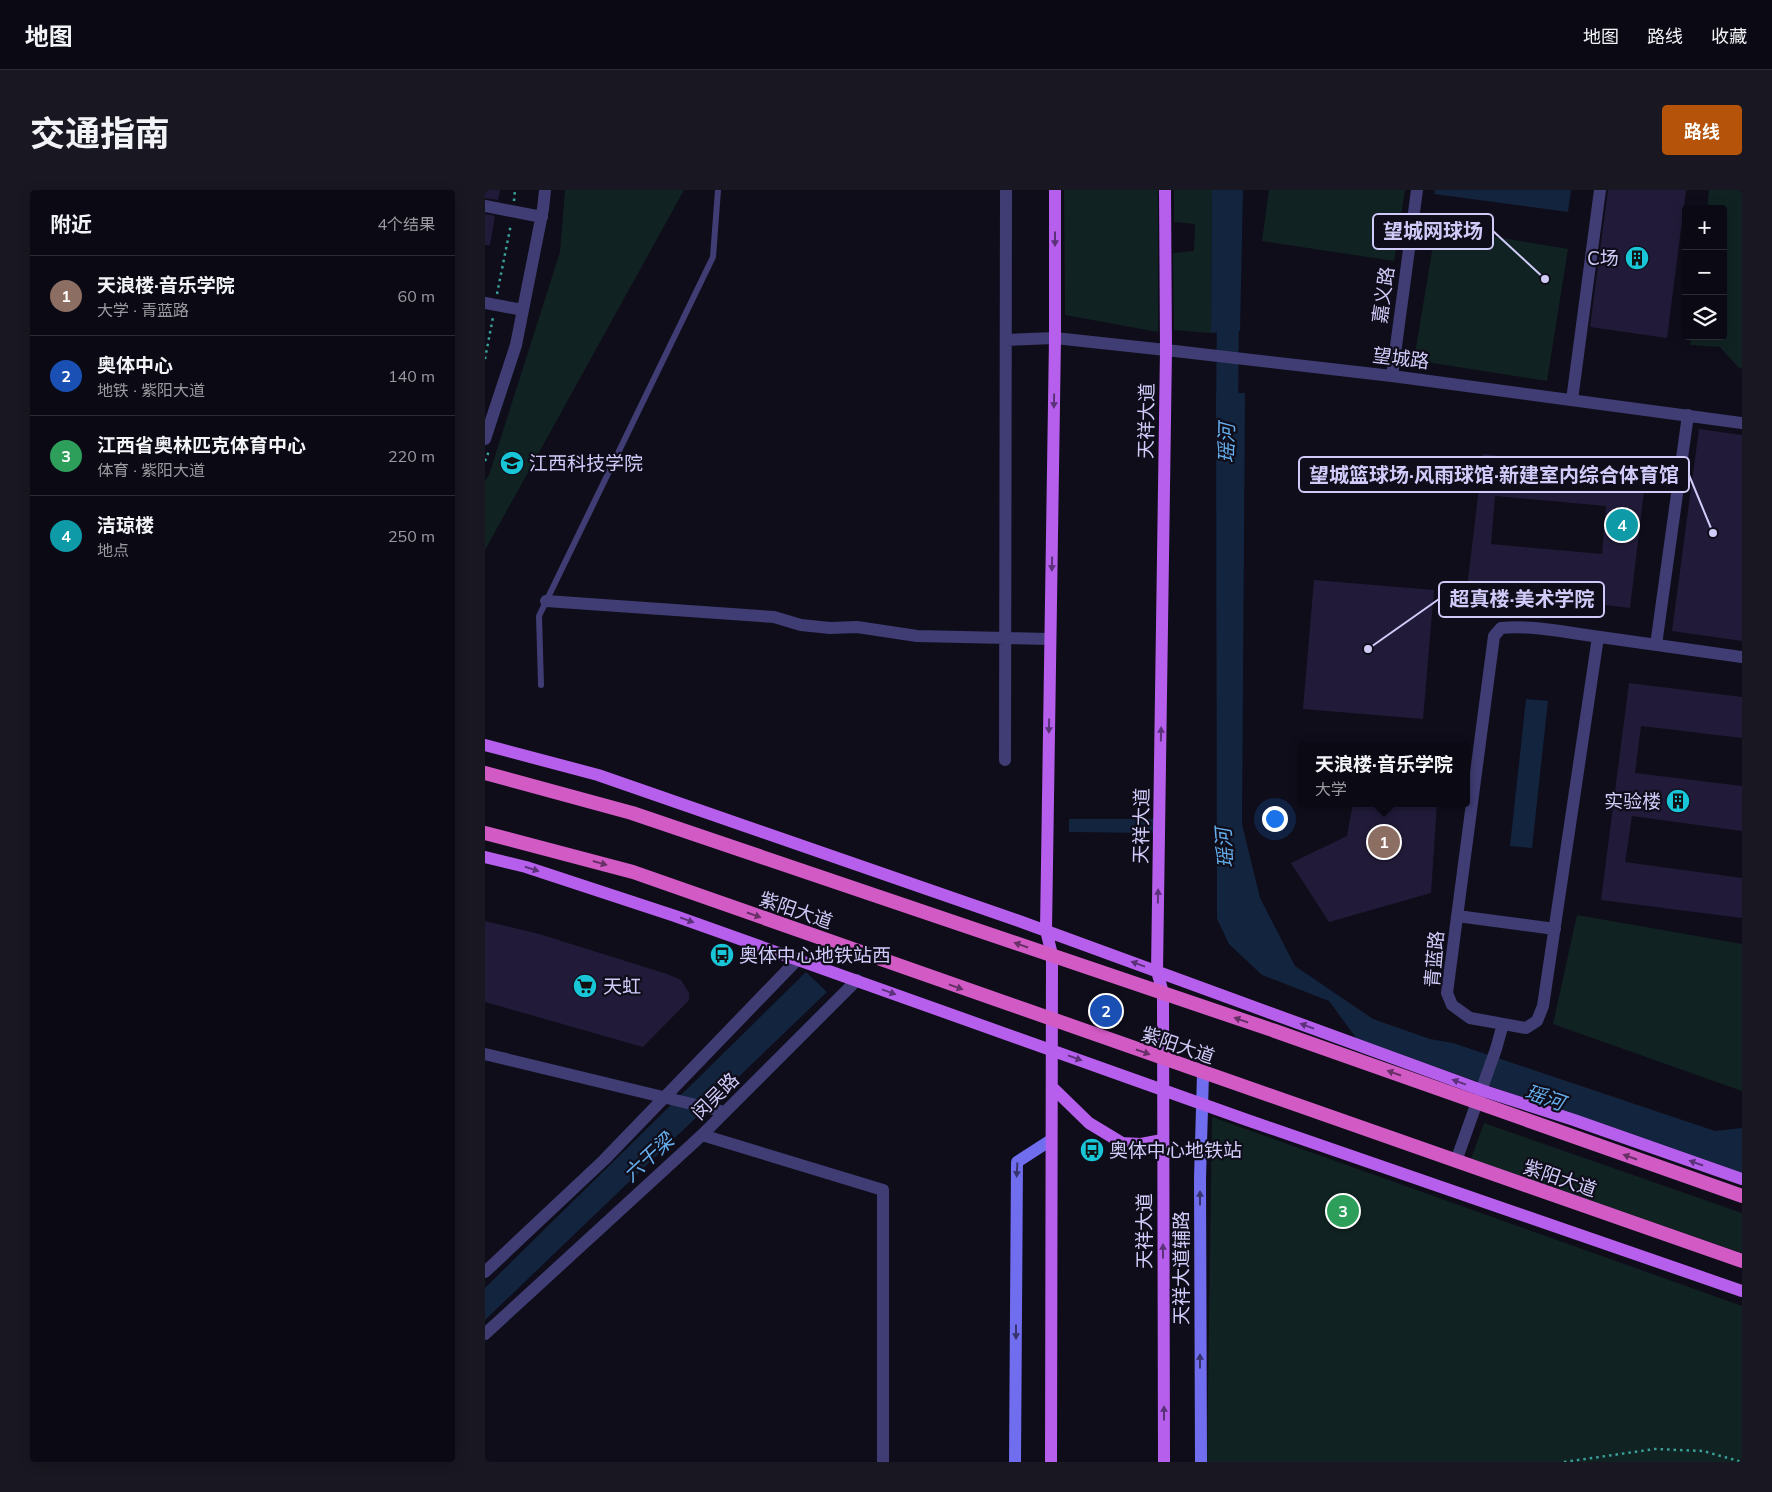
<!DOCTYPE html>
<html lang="zh">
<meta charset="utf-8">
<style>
:root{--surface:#0b0a14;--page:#191822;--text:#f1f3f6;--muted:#9a9aa0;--line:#2b2b34;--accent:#b45309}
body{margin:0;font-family:Mulish,"Noto Sans SC",sans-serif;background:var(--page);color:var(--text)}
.controls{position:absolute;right:15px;top:15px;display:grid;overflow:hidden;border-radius:5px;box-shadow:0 2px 12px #0003}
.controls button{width:45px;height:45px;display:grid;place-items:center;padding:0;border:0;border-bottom:1px solid var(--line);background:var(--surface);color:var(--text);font:25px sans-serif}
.you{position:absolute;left:789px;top:628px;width:18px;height:18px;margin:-12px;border:4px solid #fff;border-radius:50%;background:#1a73e8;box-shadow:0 0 0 8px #1a73e833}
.badge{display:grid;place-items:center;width:32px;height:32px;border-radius:50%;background:var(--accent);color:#fff;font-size:16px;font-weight:700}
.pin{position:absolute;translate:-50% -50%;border:2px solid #fff;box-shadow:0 1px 5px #0006}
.popup{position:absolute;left:813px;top:552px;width:172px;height:65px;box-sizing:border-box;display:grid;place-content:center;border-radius:5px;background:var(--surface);filter:drop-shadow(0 1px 4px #0005);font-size:16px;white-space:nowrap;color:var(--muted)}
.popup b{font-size:19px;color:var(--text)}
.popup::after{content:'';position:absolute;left:50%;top:100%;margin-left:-10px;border:10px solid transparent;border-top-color:var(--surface)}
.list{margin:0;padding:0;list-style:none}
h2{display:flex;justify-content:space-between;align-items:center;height:65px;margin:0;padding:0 20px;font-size:21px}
h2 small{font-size:16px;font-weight:400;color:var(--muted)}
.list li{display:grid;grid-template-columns:32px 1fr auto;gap:15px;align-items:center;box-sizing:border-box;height:80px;padding:0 20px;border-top:1px solid var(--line)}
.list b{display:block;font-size:19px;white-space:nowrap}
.list p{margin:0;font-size:16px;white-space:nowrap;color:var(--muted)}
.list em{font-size:16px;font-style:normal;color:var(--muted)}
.icon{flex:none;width:28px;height:28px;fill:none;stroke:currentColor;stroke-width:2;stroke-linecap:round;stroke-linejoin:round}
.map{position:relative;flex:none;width:1257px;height:1272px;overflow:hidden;border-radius:5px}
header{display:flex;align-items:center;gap:30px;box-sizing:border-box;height:70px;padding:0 25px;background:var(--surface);border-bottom:1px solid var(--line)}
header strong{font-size:24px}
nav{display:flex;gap:28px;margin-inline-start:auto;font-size:18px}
.intro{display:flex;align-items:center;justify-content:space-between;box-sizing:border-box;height:120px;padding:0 30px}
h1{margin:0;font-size:35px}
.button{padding:12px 22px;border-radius:5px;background:var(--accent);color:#fff;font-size:18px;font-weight:700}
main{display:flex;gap:30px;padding:0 30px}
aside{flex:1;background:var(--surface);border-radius:5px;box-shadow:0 2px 12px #0003}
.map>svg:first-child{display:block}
.green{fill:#102322}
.water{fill:#12243e}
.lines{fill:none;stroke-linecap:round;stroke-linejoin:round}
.river{stroke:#12243e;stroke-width:22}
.building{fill:#211b39;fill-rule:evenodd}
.path{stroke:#39a099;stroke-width:2.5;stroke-dasharray:2.5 4;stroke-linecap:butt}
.service{stroke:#3f3d74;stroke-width:6}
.minor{stroke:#3f3d74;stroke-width:12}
.secondary{stroke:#706def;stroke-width:12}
.primary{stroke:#b75fed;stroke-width:12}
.trunk{stroke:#d25ac5;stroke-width:14}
.oneway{fill:#5b3279}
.oneway2{fill:#673067}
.oneway3{fill:#36336f}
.labels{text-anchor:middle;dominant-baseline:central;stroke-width:4.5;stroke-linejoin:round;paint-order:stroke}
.poi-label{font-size:19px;fill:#d0cbf9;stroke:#0f0d1a;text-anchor:start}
.street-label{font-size:19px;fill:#d0cbf9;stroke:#0f0d1a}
.water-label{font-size:20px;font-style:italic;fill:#65afee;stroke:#0f0d1a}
.leader{fill:none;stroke:#d0cbf9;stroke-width:2}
.callout-dot{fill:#d0cbf9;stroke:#0f0d1a;stroke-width:2}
.callout{fill:#0f0d1a;stroke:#d0cbf9;stroke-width:2}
.callout-label{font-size:20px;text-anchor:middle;font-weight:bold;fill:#d0cbf9}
</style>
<header>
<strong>地图</strong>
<nav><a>地图</a><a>路线</a><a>收藏</a></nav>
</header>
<div class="intro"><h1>交通指南</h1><a class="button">路线</a></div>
<main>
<aside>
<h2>附近<small>4个结果</small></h2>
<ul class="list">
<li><span class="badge" style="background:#8d6e63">1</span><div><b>天浪楼·音乐学院</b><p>大学 · 青蓝路</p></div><em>60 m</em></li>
<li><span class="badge" style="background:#1a4fb4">2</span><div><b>奥体中心</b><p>地铁 · 紫阳大道</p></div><em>140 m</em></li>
<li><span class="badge" style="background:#2e9e5b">3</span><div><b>江西省奥林匹克体育中心</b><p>体育 · 紫阳大道</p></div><em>220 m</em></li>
<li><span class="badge" style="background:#0f9aa8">4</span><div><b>洁琼楼</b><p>地点</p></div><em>250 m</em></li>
</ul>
</aside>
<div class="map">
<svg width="1257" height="1272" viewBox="0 0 1257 1272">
<rect width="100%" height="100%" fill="#0f0d1a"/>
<path class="green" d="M80 0H199L0 360V291L4 285 75 62Z
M579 0H673V142L580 125Z
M689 0H727L726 143 689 140 688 63 709 61 710 34 689 32Z
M784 0H920L909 71 777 51Z
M1224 0H1257V179L1253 177 1235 157 1205 155 1206 146H1238V19H1222Z
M951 37 1083 59 1062 191 929 170Z
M1092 725 1257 754V901L1068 834Z
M727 927 1257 1116V1272H722Z
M999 933 1257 1023V1063L986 969Z"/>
<path class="water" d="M727 0H758L755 141 726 143Z
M950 0H1086L1083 22 949 4Z
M731 203H760L757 634 775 708 810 776 888 829 945 849 968 853 989 860 1230 941 1257 938V985L872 849 844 811 777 785 744 754 732 729Z
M1041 509 1063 511 1047 658 1025 656Z
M584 629H670V643L584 642Z
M321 782 342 802 0 1130V1098Z"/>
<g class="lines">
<path class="river" d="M742 234 743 111"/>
</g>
<path class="building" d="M0 0H15L13 10 0 8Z
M1123 0H1201L1182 148 1105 137Z
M0 24 10 26 5 55H0Z
M1214 239 1257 245V451L1187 441Z
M998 264 1161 284 1145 418 982 398ZM1010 306 1121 316 1117 364 1006 354Z
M829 390 949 400 938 529 818 519Z
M1144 493 1257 507V548L1156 536 1150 583 1257 596V641L1147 626 1140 672 1257 688V728L1116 710Z
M868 613H952L946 703 844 732 806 673 862 646Z
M0 731 54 744 182 784 196 790 204 803V810L158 857 0 812Z"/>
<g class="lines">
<path class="path" d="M29 11 30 0
M12 104 26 34
M0 169 8 127
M0 271 4 261
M1079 1272 1170 1259 1218 1261 1257 1272"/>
<path class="service" d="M56 495 54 426 228 67 233 0"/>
<path class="minor" d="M0 16 57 27
M0 113 38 120
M521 150 570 148 681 160 907 186 1257 233
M907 186 932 0
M1087 210 1115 0
M0 249 31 155 58 19 60 0
M61 411 289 427 316 435 345 438 372 437 432 446 565 449
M1113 447 1058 816 1052 831 1041 838 985 828 967 815 962 803 1009 446 1016 438C1047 435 1078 442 1108 446 1158 453 1207 460 1257 467
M1171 455 1203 225
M520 570 521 0
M972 726 1070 739
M0 864 240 922
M217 945 398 1000V1272
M971 971 1011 859 1018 834
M0 1082 119 970 313 769
M0 1144 217 945 372 790"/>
<path class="secondary" d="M530 1272 532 972 566 950
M716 1272 715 988 718 884"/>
<path class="primary" d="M0 555 113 585 534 731 996 900 1089 930 1257 989
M0 667 41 677 190 726 762 930 1257 1101
M567 897 604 933 637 953 656 954 677 950
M566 1272 567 765 561 740 570 148V0
M679 1272 678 803 672 781 681 160 680 0"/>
<path class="trunk" d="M0 583 147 623 790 841 1257 1006
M0 643 148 682 1257 1071"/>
</g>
<defs><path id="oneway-solid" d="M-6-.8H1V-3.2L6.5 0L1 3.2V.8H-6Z" transform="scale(1.25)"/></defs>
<g class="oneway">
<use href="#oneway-solid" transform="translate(570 49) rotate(90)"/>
<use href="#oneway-solid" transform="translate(569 211) rotate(91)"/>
<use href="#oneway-solid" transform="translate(567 374) rotate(91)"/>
<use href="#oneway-solid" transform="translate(564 536) rotate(91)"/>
<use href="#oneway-solid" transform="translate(676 544) rotate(-89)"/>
<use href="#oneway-solid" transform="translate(47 679) rotate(18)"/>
<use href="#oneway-solid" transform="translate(673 706) rotate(-89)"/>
<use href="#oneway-solid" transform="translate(202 730) rotate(20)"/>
<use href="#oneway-solid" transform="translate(653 774) rotate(-160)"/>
<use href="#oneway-solid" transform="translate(404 802) rotate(20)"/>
<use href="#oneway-solid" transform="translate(822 836) rotate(-160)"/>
<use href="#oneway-solid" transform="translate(590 868) rotate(20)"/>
<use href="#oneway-solid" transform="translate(974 892) rotate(-160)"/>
<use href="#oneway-solid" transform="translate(1211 973) rotate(-161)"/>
<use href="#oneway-solid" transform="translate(678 1061) rotate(-90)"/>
<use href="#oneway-solid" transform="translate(679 1223) rotate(-90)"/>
</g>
<g class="oneway2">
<use href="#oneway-solid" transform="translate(115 673) rotate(16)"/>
<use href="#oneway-solid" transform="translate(269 725) rotate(19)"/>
<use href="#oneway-solid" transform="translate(536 755) rotate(-161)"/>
<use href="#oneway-solid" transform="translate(471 797) rotate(19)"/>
<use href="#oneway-solid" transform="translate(756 830) rotate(-161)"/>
<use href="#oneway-solid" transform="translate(658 862) rotate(19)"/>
<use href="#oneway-solid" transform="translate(909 883) rotate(-161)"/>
<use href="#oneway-solid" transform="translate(1145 967) rotate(-161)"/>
</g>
<g class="oneway3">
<use href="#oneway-solid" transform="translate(532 980) rotate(93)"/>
<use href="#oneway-solid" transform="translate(715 1008) rotate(-90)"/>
<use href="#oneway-solid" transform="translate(531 1142) rotate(90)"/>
<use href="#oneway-solid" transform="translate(715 1171) rotate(-90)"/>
</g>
<defs>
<g id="building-disc" transform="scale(1.25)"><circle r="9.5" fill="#18c6d8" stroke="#0f0d1a"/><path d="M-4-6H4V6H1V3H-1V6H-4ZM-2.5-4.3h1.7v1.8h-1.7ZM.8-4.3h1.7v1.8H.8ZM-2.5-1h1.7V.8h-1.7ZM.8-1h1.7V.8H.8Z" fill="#111"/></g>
<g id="university-disc" transform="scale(1.25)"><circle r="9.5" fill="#18c6d8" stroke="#0f0d1a"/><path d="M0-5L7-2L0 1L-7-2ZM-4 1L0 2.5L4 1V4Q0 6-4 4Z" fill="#111"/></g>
<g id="bus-disc" transform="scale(1.25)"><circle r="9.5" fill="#18c6d8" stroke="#0f0d1a"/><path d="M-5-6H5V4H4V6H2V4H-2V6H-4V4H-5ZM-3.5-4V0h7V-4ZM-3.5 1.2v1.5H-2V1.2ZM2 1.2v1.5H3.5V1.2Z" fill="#111"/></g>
<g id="supermarket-disc" transform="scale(1.25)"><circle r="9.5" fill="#18c6d8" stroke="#0f0d1a"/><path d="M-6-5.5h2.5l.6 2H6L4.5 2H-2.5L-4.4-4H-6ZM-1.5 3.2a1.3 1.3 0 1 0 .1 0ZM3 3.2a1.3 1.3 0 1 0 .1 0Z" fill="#111"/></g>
</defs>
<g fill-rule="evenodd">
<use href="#building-disc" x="1152" y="68"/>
<use href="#university-disc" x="27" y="273"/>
<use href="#building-disc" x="1193" y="611"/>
<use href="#bus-disc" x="237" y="765"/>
<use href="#supermarket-disc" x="100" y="796"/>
<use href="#bus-disc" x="607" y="960"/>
</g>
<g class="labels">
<g class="poi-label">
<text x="1134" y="68" text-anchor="end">C场</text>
<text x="44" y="273">江西科技学院</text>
<text x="1176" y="611" text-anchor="end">实验楼</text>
<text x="254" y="765">奥体中心地铁站西</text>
<text x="118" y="796">天虹</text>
<text x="624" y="960">奥体中心地铁站</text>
</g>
<g class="street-label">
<text transform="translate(898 105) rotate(-82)">嘉义路</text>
<text transform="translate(916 168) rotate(7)">望城路</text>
<text transform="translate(661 231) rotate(-89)">天祥大道</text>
<text transform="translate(656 636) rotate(-89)">天祥大道</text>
<text transform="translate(311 720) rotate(19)">紫阳大道</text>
<text transform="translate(949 769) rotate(-85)">青蓝路</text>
<text transform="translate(693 855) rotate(19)">紫阳大道</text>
<text transform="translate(230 906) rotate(-45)">闵吴路</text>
<text transform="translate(1075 988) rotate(19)">紫阳大道</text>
<text transform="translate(659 1041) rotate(-90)">天祥大道</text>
<text transform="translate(696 1078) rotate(-90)">天祥大道辅路</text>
</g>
<g class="water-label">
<text transform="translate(741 253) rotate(-89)">瑶河</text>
<text transform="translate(739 658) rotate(-94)">瑶河</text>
<text transform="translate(1060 907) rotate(19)">瑶河</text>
<text transform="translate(163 967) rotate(-43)">六干梁</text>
</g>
</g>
<path class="leader" d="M1060 89L1008 41M1228 343L1204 285M883 459L954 409"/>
<g class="callout-dot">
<circle cx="1060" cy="89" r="5"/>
<circle cx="1228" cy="343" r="5"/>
<circle cx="883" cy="459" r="5"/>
</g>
<g class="callout">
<rect x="888" y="24" width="120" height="35" rx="5"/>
<rect x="814" y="267" width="390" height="35" rx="5"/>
<rect x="954" y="392" width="165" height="35" rx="5"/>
</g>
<g class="callout-label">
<text x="948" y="48">望城网球场</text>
<text x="1009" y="292">望城篮球场·风雨球馆·新建室内综合体育馆</text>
<text x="1037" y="416">超真楼·美术学院</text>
</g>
</svg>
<div class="controls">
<button>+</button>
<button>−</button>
<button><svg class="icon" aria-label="layers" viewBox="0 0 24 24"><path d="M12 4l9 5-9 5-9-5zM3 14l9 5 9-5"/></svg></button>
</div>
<div class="you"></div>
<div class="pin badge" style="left:899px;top:652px;background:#8d6e63">1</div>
<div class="popup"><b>天浪楼·音乐学院</b>大学</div>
<div class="pin badge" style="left:621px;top:821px;background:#1a4fb4">2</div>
<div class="pin badge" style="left:858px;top:1021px;background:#2e9e5b">3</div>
<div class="pin badge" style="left:1137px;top:335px;background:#0f9aa8">4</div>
</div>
</main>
